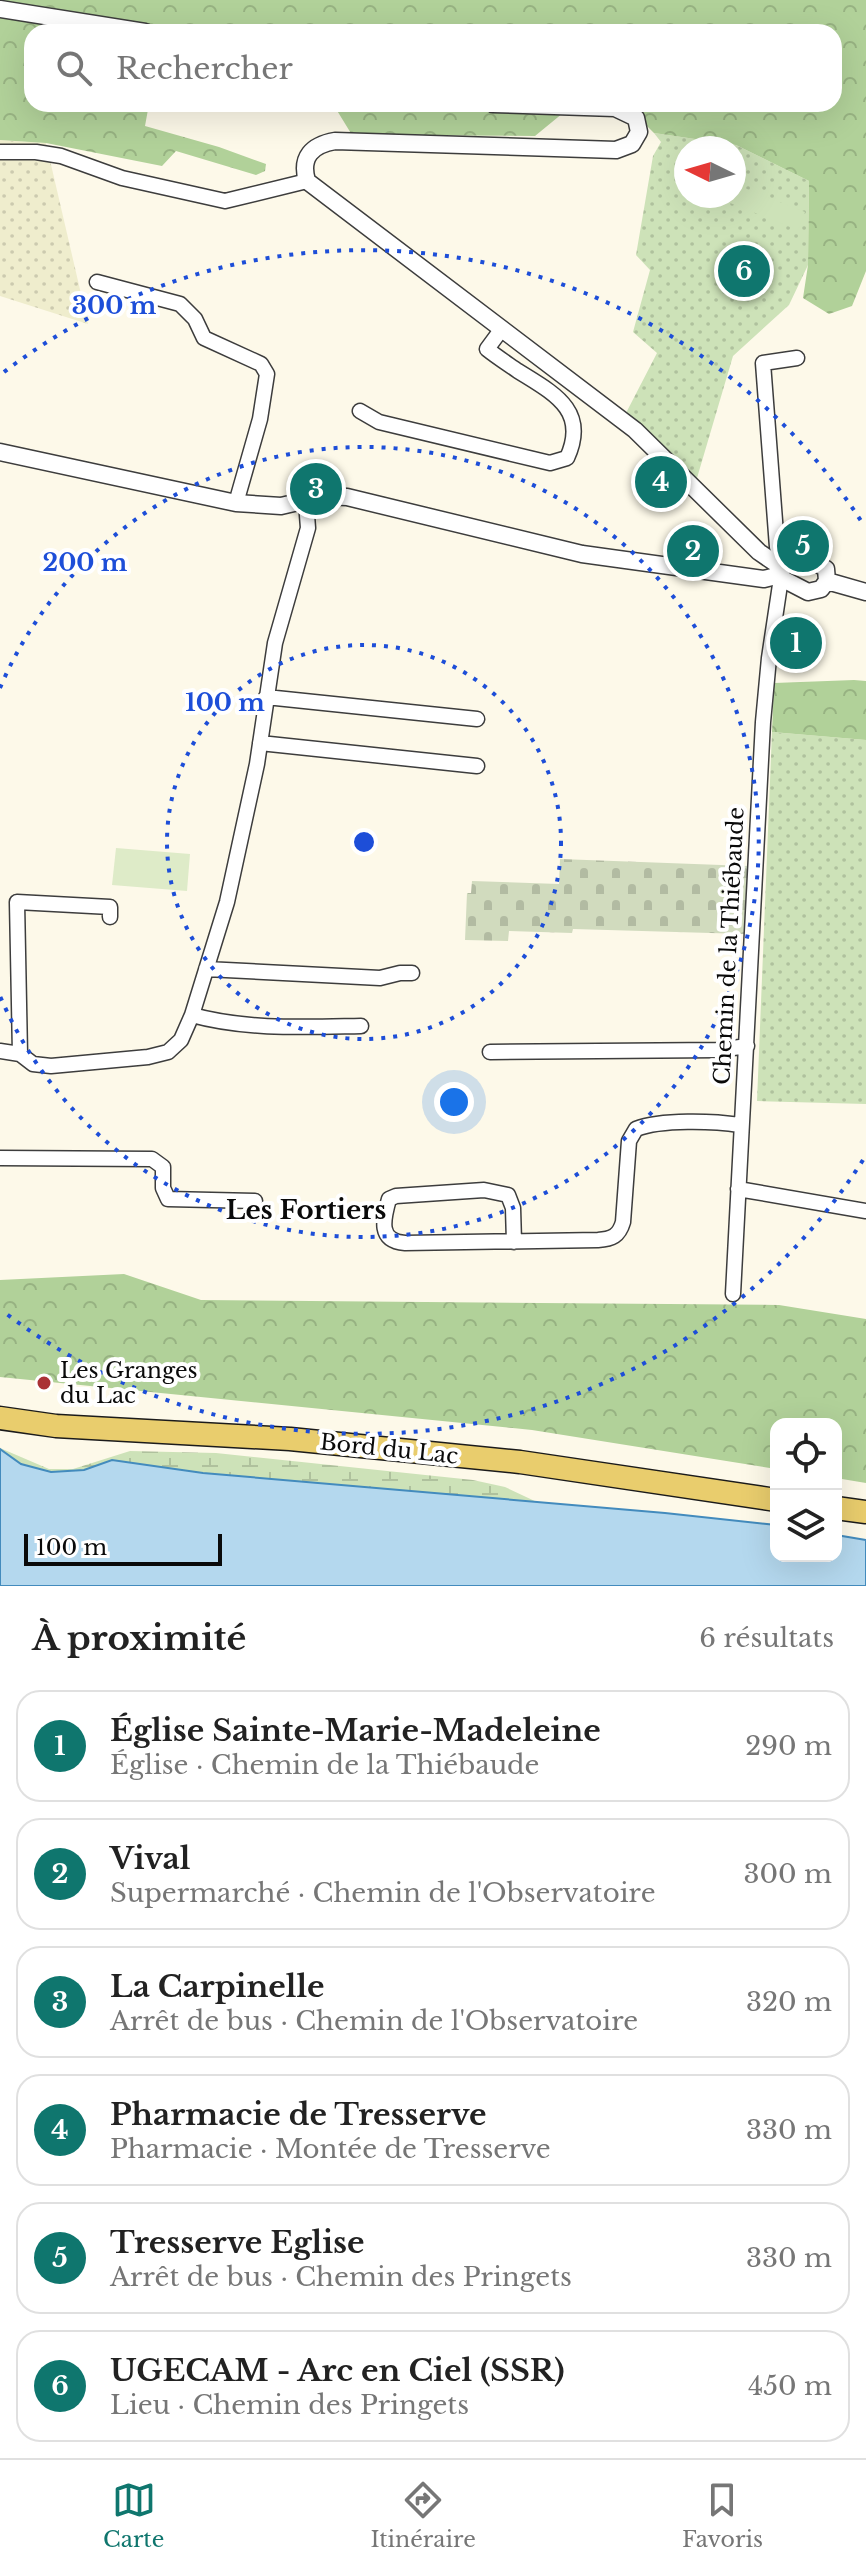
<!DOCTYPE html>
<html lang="fr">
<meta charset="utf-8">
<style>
:root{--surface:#fff;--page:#f2f2f2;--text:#222;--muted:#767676;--line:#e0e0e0;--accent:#0f766e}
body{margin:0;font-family:"Libre Baskerville",serif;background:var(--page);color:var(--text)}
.controls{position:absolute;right:24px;bottom:24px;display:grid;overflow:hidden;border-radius:16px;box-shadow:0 8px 32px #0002}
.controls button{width:72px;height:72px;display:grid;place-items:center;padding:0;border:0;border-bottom:2px solid var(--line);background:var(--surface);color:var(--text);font:40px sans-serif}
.compass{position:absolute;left:674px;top:136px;width:72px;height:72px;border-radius:50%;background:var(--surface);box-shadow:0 8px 32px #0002;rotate:275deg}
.scale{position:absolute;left:24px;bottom:20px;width:198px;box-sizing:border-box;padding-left:8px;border:4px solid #0a0a0a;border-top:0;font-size:22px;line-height:28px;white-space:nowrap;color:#0a0a0a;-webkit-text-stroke:6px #fff;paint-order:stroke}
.you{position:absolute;left:454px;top:1102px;width:28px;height:28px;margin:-20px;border:6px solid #fff;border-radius:50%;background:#1a73e8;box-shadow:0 0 0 12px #1a73e833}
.badge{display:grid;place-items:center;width:52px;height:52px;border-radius:50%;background:var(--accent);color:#fff;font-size:26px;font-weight:700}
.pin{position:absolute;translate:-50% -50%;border:4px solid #fff;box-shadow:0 2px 8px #0006}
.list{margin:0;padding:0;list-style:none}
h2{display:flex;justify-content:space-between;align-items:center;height:104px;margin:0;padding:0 32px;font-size:34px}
h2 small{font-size:26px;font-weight:400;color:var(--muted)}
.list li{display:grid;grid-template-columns:52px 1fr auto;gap:24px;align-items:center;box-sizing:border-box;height:112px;margin:0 16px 16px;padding:0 16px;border:2px solid var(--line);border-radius:24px}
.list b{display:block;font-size:30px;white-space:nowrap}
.list p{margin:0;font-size:26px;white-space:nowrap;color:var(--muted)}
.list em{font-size:26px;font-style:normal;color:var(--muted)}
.icon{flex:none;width:44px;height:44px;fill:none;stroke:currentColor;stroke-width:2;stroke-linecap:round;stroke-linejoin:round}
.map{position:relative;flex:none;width:866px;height:1586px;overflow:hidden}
.search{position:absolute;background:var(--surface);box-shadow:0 8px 32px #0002;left:24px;right:24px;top:24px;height:88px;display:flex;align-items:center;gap:20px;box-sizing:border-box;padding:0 28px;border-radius:24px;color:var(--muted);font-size:30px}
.sheet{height:872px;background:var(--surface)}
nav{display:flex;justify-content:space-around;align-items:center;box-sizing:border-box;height:112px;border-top:2px solid var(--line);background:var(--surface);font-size:22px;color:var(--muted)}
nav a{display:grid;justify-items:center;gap:4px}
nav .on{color:var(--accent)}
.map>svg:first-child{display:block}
.farmland{fill:url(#farmland-dots)}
.grass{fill:url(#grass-dots);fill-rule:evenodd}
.forest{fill:url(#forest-crowns)}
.wetland{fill:url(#wetland-marsh)}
.cemetery{fill:url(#cemetery-stones)}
.garden{fill:#cde2b8}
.pitch{fill:#deebc8}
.water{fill:#b4d8ee;stroke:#438bbd;stroke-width:2}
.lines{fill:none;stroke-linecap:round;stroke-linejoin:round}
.minor-casing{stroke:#3d3d3d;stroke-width:17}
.tertiary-casing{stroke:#3d3d3d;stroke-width:19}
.primary-casing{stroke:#1b1b1b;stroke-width:25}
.minor{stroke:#fff;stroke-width:14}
.tertiary{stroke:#fff;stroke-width:16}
.primary{stroke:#e9cd6d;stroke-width:22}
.ring{fill:none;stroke:#1d4ed8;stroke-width:4;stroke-dasharray:4 8}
.poi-dot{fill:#aa3236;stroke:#fff;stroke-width:3}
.labels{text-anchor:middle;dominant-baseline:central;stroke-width:8;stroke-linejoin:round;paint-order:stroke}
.street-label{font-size:22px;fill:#0a0a0a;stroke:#fff}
.poi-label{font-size:22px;fill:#0a0a0a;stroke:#fff;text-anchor:start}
.quarter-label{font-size:26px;font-weight:bold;fill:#0a0a0a;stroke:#fff}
.centre{fill:#1d4ed8;stroke:#fff;stroke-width:4}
.ring-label{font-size:24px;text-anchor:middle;font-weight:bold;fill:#1d4ed8;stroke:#fff;stroke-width:8;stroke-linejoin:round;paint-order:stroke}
</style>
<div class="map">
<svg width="866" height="1586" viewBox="0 0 866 1586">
<defs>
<pattern id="farmland-dots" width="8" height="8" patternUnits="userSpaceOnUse" patternTransform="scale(2)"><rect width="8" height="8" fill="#efedcd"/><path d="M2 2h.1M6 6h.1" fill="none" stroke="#cccaaf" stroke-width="1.8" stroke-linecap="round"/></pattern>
<pattern id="grass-dots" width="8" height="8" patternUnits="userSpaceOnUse" patternTransform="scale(2)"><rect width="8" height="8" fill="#cde2b8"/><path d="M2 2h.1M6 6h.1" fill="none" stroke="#afc19d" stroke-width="1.8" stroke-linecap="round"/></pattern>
<pattern id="forest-crowns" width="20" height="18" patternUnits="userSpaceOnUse" patternTransform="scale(2)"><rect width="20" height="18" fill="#b1d199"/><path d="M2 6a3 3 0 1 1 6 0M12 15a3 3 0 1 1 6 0" fill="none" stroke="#97b282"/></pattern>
<pattern id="wetland-marsh" width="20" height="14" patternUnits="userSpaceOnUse" patternTransform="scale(2)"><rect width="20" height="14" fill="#cde2b8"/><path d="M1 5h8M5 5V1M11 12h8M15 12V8" fill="none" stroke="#afc19d"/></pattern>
<pattern id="cemetery-stones" width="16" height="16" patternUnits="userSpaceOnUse" patternTransform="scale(2)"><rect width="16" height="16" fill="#d1dbbe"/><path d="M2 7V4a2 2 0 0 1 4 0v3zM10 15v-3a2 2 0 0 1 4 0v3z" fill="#b2bba2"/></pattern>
</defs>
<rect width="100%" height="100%" fill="#fdf9e9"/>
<path class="farmland" d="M0 140 46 143 88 324 0 296Z"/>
<path class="grass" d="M654 133 736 145 809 181 808 265 789 305 733 356 697 478 626 413 657 353 633 332 650 270 636 255 653 156 661 142ZM686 148H734V196H686Z
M772 732 866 740V1104L757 1101Z"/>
<path class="forest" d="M0 0H866V271L852 306 829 314 803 298 808 265 809 181 736 145 654 133 643 122 635 106 623 104H834V32H32V104H149L145 126 219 147 266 164 265 171 256 175 176 151 162 166 46 143 0 140Z
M333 104H588L563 113 535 136 352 135Z
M854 680 866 681V740L772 732 774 683Z
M124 1274 201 1300 779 1305 866 1319V1483L836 1478V1424H776V1469L532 1430 0 1377V1280Z"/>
<path class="wetland" d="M0 1448 49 1469H73L130 1451 216 1453 473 1480 505 1487 556 1511 0 1479Z"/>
<path class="cemetery" d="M560 859 748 866 745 934 573 929 572 933 509 931 508 941 465 940 467 893H471L472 881 559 884Z"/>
<path class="garden" d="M734 184 805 212 798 230 715 197 734 196Z"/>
<path class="pitch" d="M116 848 190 854 187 891 112 885Z"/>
<path class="water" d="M0 1449 21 1464 51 1472 84 1470 112 1460 203 1473 665 1513 776 1525V1556H836V1535L866 1540V1586H0Z"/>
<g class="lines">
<g class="minor-casing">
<path id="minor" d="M0 152H36L61 156 122 178 225 201 307 181
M97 282 180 304 195 319 204 338 261 364 267 374 260 419 236 503
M360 411 379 422 550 463 567 458C589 410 553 393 518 371 508 364 497 357 487 349L501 330
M784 559 777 547 763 363 797 358
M266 697 477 719
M260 743 477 766
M206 969 380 978 400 973H412
M192 1015C246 1030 305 1027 361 1026
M0 1051 20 1054 33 1064 51 1066 148 1057 168 1052 181 1040 192 1015 227 902 257 764 275 643 308 528 306 502
M490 1052 719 1050 747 1046
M20 1054 17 902 110 907V917
M0 1158 152 1159 163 1167V1188L168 1199 255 1201
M738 1189 866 1211
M514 1242 513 1208 508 1195 484 1190 396 1196 389 1199C383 1220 378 1241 405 1243L598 1240C612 1239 619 1236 623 1222L629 1141 636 1129C661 1119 714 1121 740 1125
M733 1294 763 722 769 658 781 578"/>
</g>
<g class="tertiary-casing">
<path id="tertiary" d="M0 9 145 32
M493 104 615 108 636 118 639 132 632 144 616 150 335 141C312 145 300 157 307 181L635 430 759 552 781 567
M0 452 236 503 281 506 324 496 347 497 582 554 764 579 780 575
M793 554 807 557 826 569 827 581 821 589 808 592 781 578 782 563Z
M827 581 866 592"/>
</g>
<g class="primary-casing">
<path id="primary" d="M0 1418 56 1426 290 1439 520 1462 776 1500
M836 1508 866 1512"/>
</g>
<use href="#minor" class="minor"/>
<use href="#tertiary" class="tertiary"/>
<use href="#primary" class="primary"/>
</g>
<g class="ring">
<circle cx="364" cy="842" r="197"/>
<path d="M0 688A395 395 0 1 1 0 996"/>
<path d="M863 1160A592 592 0 0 1 4 1312M4 372A592 592 0 0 1 863 524"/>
</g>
<circle class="poi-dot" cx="44" cy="1383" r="8"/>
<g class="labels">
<g class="street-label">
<text transform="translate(729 946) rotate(-87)">Chemin de la Thiébaude</text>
<text transform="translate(389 1449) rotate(6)">Bord du Lac</text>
</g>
<g class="poi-label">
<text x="60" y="1370">Les Granges<tspan x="60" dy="25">du Lac</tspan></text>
</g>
<g class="quarter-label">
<text x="306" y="1210">Les Fortiers</text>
</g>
</g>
<circle cx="364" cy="842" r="12" class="centre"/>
<g class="ring-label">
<text x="114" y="314">300 m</text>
<text x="85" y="571">200 m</text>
<text x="225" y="711">100 m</text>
</g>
</svg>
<div class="controls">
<button><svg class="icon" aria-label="locate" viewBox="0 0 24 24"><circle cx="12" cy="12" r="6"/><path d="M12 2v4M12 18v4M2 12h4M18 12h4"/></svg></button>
<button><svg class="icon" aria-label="layers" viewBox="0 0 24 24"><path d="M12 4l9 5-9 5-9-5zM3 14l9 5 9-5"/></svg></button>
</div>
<svg class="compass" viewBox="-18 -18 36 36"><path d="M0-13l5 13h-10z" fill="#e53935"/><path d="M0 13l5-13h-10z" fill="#767676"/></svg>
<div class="scale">100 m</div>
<div class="you"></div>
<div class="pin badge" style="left:796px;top:643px">1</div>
<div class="pin badge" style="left:693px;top:551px">2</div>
<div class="pin badge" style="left:316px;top:489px">3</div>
<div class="pin badge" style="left:661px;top:482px">4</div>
<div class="pin badge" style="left:803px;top:546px">5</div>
<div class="pin badge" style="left:744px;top:271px">6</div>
<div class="search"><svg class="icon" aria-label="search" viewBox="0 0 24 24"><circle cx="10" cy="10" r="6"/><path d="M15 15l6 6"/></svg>Rechercher</div>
</div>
<section class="sheet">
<h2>À proximité<small>6 résultats</small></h2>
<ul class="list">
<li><span class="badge">1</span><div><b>Église Sainte-Marie-Madeleine</b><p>Église · Chemin de la Thiébaude</p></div><em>290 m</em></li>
<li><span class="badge">2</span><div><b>Vival</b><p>Supermarché · Chemin de l'Observatoire</p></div><em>300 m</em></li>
<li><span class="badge">3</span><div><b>La Carpinelle</b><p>Arrêt de bus · Chemin de l'Observatoire</p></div><em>320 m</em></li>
<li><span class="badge">4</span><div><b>Pharmacie de Tresserve</b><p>Pharmacie · Montée de Tresserve</p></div><em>330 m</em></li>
<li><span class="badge">5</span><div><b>Tresserve Eglise</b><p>Arrêt de bus · Chemin des Pringets</p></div><em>330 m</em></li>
<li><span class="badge">6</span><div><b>UGECAM - Arc en Ciel (SSR)</b><p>Lieu · Chemin des Pringets</p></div><em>450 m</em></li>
</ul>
</section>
<nav>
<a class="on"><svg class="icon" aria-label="map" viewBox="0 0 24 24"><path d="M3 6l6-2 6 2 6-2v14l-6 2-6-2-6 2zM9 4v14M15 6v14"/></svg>Carte</a>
<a><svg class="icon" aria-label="directions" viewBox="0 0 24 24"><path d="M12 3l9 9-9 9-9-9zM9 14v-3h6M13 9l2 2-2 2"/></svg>Itinéraire</a>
<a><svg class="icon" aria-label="saved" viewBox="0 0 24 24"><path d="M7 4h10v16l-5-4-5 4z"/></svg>Favoris</a>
</nav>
